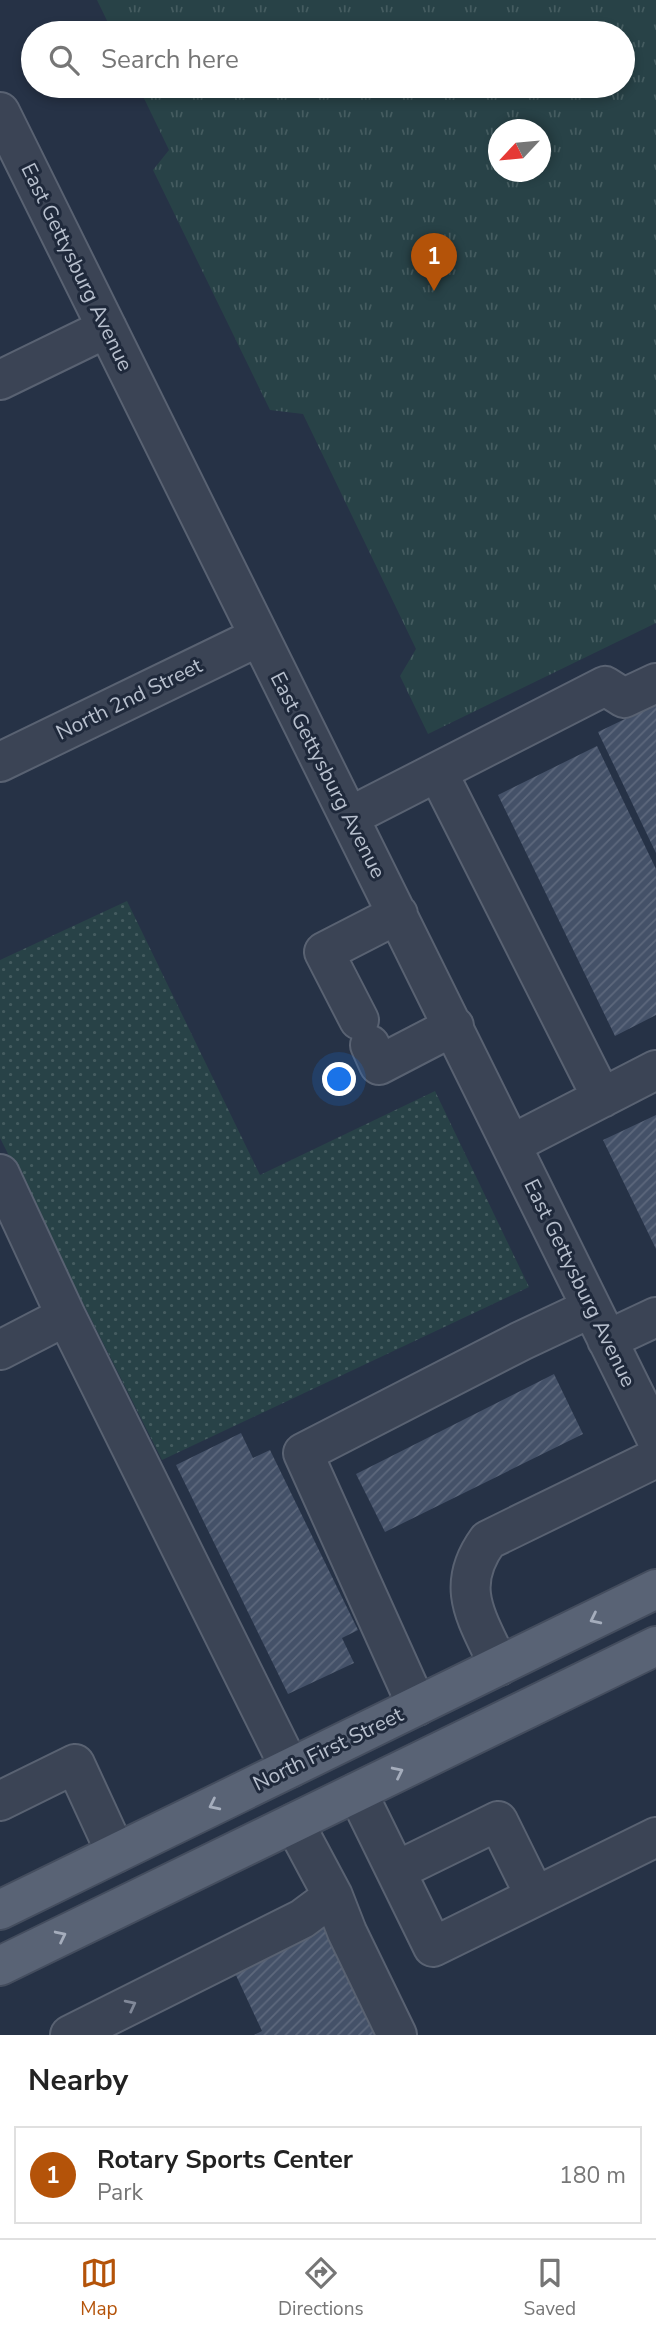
<!DOCTYPE html>
<style>
:root{--surface:#fff;--page:#f2f2f2;--text:#222;--muted:#767676;--line:#e0e0e0;--accent:#b45309}
body{margin:0;font-family:"Nunito Sans",sans-serif;background:var(--page);color:var(--text)}
.compass{position:absolute;left:488px;top:119px;width:63px;height:63px;border-radius:50%;background:var(--surface);box-shadow:0 4px 10px #0003;rotate:244deg}
.you{position:absolute;left:340px;top:1080px;width:24px;height:24px;margin:-18px;border:5px solid #fff;border-radius:50%;background:#1a73e8;box-shadow:0 0 0 10px #1a73e833}
.badge{display:grid;place-items:center;width:46px;height:46px;border-radius:50%;background:var(--accent);color:#fff;font-size:23px;font-weight:700}
.pin{position:absolute;translate:-50% -58px;filter:drop-shadow(0 2px 4px #0008)}
.pin::after{content:'';position:absolute;top:37px;width:24px;height:21px;background:inherit;clip-path:polygon(0 0,100% 0,50% 100%)}
.list{margin:0;padding:0;list-style:none}
h2{display:flex;justify-content:space-between;align-items:center;height:91px;margin:0;padding:0 28px;font-size:30px}
h2 small{font-size:23px;font-weight:400;color:var(--muted)}
.list li{display:grid;grid-template-columns:46px 1fr auto;gap:21px;align-items:center;box-sizing:border-box;height:98px;margin:0 14px 14px;padding:0 14px;border:2px solid var(--line);border-radius:0px}
.list b{display:block;font-size:26px;white-space:nowrap}
.list p{margin:0;font-size:23px;white-space:nowrap;color:var(--muted)}
.list em{font-size:23px;font-style:normal;color:var(--muted)}
.icon{flex:none;width:38px;height:38px;fill:none;stroke:currentColor;stroke-width:2;stroke-linecap:round;stroke-linejoin:round}
.map{position:relative;flex:none;width:656px;height:2035px;overflow:hidden}
.search{position:absolute;background:var(--surface);box-shadow:0 4px 10px #0003;left:21px;right:21px;top:21px;height:77px;display:flex;align-items:center;gap:18px;box-sizing:border-box;padding:0 24px;border-radius:38px;color:var(--muted);font-size:26px}
.sheet{height:203px;background:var(--surface)}
nav{display:flex;justify-content:space-around;align-items:center;box-sizing:border-box;height:98px;border-top:2px solid var(--line);background:var(--surface);font-size:19px;color:var(--muted)}
nav a{display:grid;justify-items:center;gap:4px}
nav .on{color:var(--accent)}
.map>svg:first-child{display:block}
.grass{fill:url(#grass-dots)}
.park{fill:url(#park-tufts);fill-rule:evenodd}
.building{fill:url(#building-hatch)}
.lines{fill:none;stroke-linecap:round;stroke-linejoin:round}
.minor-casing{stroke:#596272;stroke-width:42}
.major-casing{stroke:#444d5e;stroke-width:42}
.minor{stroke:#3b4455;stroke-width:38}
.major{stroke:#596375;stroke-width:38}
.oneway{stroke:#a5adbc}
.oneway2{stroke:#808898}
.labels{text-anchor:middle;dominant-baseline:central;stroke-width:6;stroke-linejoin:round;paint-order:stroke}
.street-label{font-size:21px;fill:#b8c0ce;stroke:#1f293b}
</style>
<div class="map">
<svg width="656" height="2035" viewBox="0 0 656 2035">
<defs>
<pattern id="grass-dots" width="8" height="8" patternUnits="userSpaceOnUse" patternTransform="scale(1.75)"><rect width="8" height="8" fill="#284247"/><path d="M2 2h.1M6 6h.1" fill="none" stroke="#455c60" stroke-width="1.8" stroke-linecap="round"/></pattern>
<pattern id="park-tufts" width="24" height="20" patternUnits="userSpaceOnUse" patternTransform="scale(1.75)"><rect width="24" height="20" fill="#284247"/><path d="M3 7l-1-3M5 7V3M7 7l1-3M15 17l-1-3M17 17v-4M19 17l1-3" fill="none" stroke="#455c60"/></pattern>
<pattern id="building-hatch" width="6" height="6" patternUnits="userSpaceOnUse" patternTransform="scale(1.75)"><rect width="6" height="6" fill="#445168"/><path d="M-1 1l2-2M0 6l6-6M5 7l2-2" fill="none" stroke="#5d687c"/></pattern>
</defs>
<rect width="100%" height="100%" fill="#263246"/>
<path class="grass" d="M127 901 260 1175 435 1091 529 1287 162 1460 0 1138V960Z"/>
<path class="park" d="M97 0H656V623L428 734 400 676 416 649 303 414 270 410 153 170 169 150 138 86H623V33H113ZM498 130H540V172H498Z"/>
<path class="building" d="M656 704V853L598 732Z
M597 746 656 869V1015L615 1036 498 795Z
M656 1115V1249L603 1140Z
M554 1374 583 1434 385 1532 356 1474Z
M241 1433 253 1458 270 1450 358 1630 342 1638 354 1663 288 1694 176 1465Z
M327 1925 380 2035H254L262 2031 234 1971Z"/>
<g class="lines">
<g class="minor-casing">
<path id="minor" d="M0 112 656 1438
M0 380 107 328
M0 762 258 637
M438 773 602 1098
M349 817 605 686 624 698 656 683
M359 1020 324 952 398 914
M370 1045 379 1065 454 1026
M512 1144 656 1070
M0 1174 66 1316 290 1768
M607 1340 656 1317
M0 1350 66 1316
M499 1666C478 1619 453 1588 488 1540L656 1458
M417 1706 303 1453 521 1341 591 1308
M357 1792 433 1947 656 1837
M0 1801 75 1764 116 1853
M294 1823 333 1896 347 1932 397 2035
M396 1871 498 1821 535 1896
M70 2035 302 1919 333 1896"/>
</g>
<g class="major-casing">
<path id="major" d="M0 1910 656 1589
M0 1966 656 1646"/>
</g>
<use href="#minor" class="minor"/>
<use href="#major" class="major"/>
</g>
<defs><path id="oneway-chevron" d="M-2-3.5L2.5 0L-2 3.5" fill="none" stroke-width="1.6" stroke-linecap="round" stroke-linejoin="round" transform="scale(1.75)"/></defs>
<g class="oneway">
<use href="#oneway-chevron" transform="translate(595 1619) rotate(154)"/>
<use href="#oneway-chevron" transform="translate(398 1772) rotate(-26)"/>
<use href="#oneway-chevron" transform="translate(214 1805) rotate(154)"/>
<use href="#oneway-chevron" transform="translate(61 1936) rotate(-26)"/>
</g>
<use class="oneway2" href="#oneway-chevron" transform="translate(131 2005) rotate(-27)"/>
<g class="labels">
<g class="street-label">
<text transform="translate(77 267) rotate(64)">East Gettysburg Avenue</text>
<text transform="translate(129 699) rotate(-26)">North 2nd Street</text>
<text transform="translate(328 775) rotate(63)">East Gettysburg Avenue</text>
<text transform="translate(580 1283) rotate(64)">East Gettysburg Avenue</text>
<text transform="translate(328 1749) rotate(-26)">North First Street</text>
</g>
</g>
</svg>
<svg class="compass" viewBox="-18 -18 36 36"><path d="M0-13l5 13h-10z" fill="#e53935"/><path d="M0 13l5-13h-10z" fill="#767676"/></svg>
<div class="you"></div>
<div class="pin badge" style="left:434px;top:291px">1</div>
<div class="search"><svg class="icon" aria-label="search" viewBox="0 0 24 24"><circle cx="10" cy="10" r="6"/><path d="M15 15l6 6"/></svg>Search here</div>
</div>
<section class="sheet">
<h2>Nearby<small></small></h2>
<ul class="list">
<li><span class="badge">1</span><div><b>Rotary Sports Center</b><p>Park</p></div><em>180 m</em></li>
</ul>
</section>
<nav>
<a class="on"><svg class="icon" aria-label="map" viewBox="0 0 24 24"><path d="M3 6l6-2 6 2 6-2v14l-6 2-6-2-6 2zM9 4v14M15 6v14"/></svg>Map</a>
<a><svg class="icon" aria-label="directions" viewBox="0 0 24 24"><path d="M12 3l9 9-9 9-9-9zM9 14v-3h6M13 9l2 2-2 2"/></svg>Directions</a>
<a><svg class="icon" aria-label="saved" viewBox="0 0 24 24"><path d="M7 4h10v16l-5-4-5 4z"/></svg>Saved</a>
</nav>
